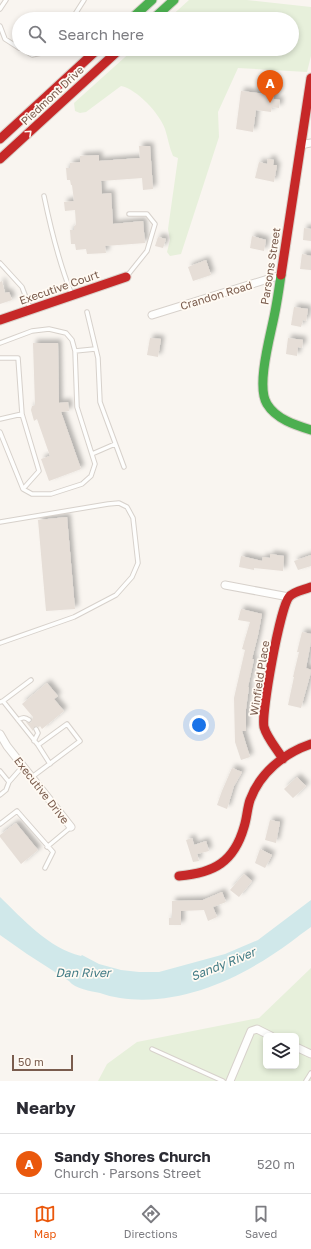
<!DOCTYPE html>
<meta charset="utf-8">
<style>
:root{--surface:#fff;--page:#f2f2f3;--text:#2b2b33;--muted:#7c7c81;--line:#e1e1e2;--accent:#ea580c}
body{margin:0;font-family:"Golos Text",sans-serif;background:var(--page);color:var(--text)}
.controls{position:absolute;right:12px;bottom:12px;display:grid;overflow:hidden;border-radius:6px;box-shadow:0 2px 6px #0003}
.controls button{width:36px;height:36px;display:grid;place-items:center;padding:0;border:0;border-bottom:1px solid var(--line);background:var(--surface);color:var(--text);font:20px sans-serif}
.scale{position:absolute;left:12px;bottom:10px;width:61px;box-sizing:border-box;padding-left:4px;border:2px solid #7a5c4d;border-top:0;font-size:11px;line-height:14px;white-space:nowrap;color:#7a5c4d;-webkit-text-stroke:3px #fffaf3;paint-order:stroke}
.you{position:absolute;left:199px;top:725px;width:14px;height:14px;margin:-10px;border:3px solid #fff;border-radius:50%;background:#1a73e8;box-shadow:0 0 0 6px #1a73e833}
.badge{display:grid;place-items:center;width:26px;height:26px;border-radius:50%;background:var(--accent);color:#fff;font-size:13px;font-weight:700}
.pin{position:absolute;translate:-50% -33px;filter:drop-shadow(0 1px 2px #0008)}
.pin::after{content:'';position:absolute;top:21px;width:14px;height:12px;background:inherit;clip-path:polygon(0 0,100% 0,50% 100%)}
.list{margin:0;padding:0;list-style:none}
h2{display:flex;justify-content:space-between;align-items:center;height:52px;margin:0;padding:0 16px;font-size:17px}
h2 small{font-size:13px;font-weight:400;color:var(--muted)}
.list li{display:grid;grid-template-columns:26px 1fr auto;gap:12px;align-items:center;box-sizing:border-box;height:60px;padding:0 16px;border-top:1px solid var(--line)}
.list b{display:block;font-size:15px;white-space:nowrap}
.list p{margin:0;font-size:13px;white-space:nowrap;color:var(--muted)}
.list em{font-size:13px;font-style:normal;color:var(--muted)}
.icon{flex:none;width:22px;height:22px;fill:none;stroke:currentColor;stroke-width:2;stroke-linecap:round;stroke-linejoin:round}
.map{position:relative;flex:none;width:311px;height:1081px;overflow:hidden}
.search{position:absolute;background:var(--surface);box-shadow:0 2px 6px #0003;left:12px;right:12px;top:12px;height:44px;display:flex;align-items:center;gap:10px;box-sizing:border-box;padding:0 14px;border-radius:22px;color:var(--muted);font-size:15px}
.sheet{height:112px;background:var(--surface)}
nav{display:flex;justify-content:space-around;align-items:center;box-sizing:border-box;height:56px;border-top:1px solid var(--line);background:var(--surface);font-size:11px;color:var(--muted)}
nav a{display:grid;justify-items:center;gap:2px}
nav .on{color:var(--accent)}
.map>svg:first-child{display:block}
.green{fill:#e7f0db;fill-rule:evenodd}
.water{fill:#d0e8ea}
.building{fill:#e6ded7;filter:url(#shadow)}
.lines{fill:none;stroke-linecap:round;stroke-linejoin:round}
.lane-casing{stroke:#d7d1cb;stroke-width:5.5}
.street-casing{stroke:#d7d1cb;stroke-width:9}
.fast-casing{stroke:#d9d2cb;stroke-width:11}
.jam-casing{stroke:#d9d2cb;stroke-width:11}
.lane{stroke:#fefefd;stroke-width:3.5}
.street{stroke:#fefefd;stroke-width:7}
.fast{stroke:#4caf50;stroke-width:9}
.jam{stroke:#c62828;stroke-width:9}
.oneway{stroke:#fffaf3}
.labels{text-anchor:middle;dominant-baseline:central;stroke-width:3.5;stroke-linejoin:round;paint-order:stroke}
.street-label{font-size:11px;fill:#7a5c4d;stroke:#fffaf3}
.water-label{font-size:12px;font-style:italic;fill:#437c86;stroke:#fffaf3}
</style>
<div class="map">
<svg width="311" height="1081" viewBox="0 0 311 1081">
<defs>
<filter id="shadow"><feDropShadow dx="3.5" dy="-3.5" stdDeviation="2" flood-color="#0004"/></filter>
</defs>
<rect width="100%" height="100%" fill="#f9f5f0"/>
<path class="green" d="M189 0H247L311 7V56L307 72 238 68 218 112 219 137 181 254 170 256 167 252 170 240 168 229 178 158 173 156C169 147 168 138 165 129 160 114 137 89 121 86L86 112 80 113 75 111 74 103 134 49H292V19H168Z
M311 968V1081H98L107 1064 137 1042 259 1018ZM266 1036H296V1066H266Z"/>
<path class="water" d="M0 897C23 919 48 948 81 956L82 955 99 964 121 970 139 972H159L225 954 258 940 311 900V927C298 936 285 947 272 955 228 984 173 1006 120 998 113 997 106 995 100 993 91 991 75 989 69 981L27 954 0 935Z"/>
<path class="building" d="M241 91 274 95 273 99 280 100 279 108 272 107 271 112 256 110 253 132 236 129Z
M139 146H150L153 189 143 190 142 178 101 181 102 194 111 193 113 224 143 221 145 243 105 246 106 253 87 254 86 249 76 250 75 244H71L70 230H74V226L76 225 75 210 65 211 64 202 74 201 72 185H71L70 180H67L66 168H70V163L80 162V156L99 155V161L140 158Z
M268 159 274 160 273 165H277L274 182 255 178 259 162 267 164Z
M304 228 311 229V241L303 240Z
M252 236 266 240 264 251 250 248Z
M158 237 166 239 163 248 155 246Z
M302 254 311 256V270L300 269Z
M206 260 211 275 193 281 188 267Z
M2 281 5 293 9 292 12 300 0 304V282Z
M294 307 308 309 306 321 303 320 301 327 291 325Z
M150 338 161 339 158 357 147 355Z
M288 338 303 340 302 348 298 347 297 356 286 354Z
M33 343H58L59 403 68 402 69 411 61 412 81 469 49 481 41 459 50 456 37 419 34 421 31 410 32 406 35 405Z
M67 517 75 609 46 611 38 520Z
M270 554 284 556 283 571 254 568V570L239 567 241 556 262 561 263 557 270 558Z
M311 555V566L298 570 294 561Z
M241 609 262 614 258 635 252 659H254L248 687H249L246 709V731H242L250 757 241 760 235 742 234 698 245 650 242 649 250 622 238 620Z
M302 632 311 634V642L306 668 311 670V672L301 708 288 705 294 677H293L299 652H297Z
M47 683 58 696 54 699 64 711 42 729 40 726 39 727 36 726 33 728V731L26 722 31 723 33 717 22 704Z
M232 768 242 772 234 786 227 809 217 805 222 791Z
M297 777 306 786 293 798 284 789Z
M270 820 280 822 276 843 265 840Z
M16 823 38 850 21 864 0 837V835Z
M192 838 194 845 206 841 209 851 197 854 199 861 193 862 186 840Z
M260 849 272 855 265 868 255 863Z
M244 874 252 881 239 897 230 890Z
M222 892 226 902 213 907 217 917 208 921 204 910 181 911V925H169V918H172V901L203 900Z"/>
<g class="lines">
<g class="lane-casing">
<path id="lane" d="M0 9 6 0
M72 19 84 0
M0 26 5 39 19 48
M22 49 32 55 51 51 53 49
M44 196C51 230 59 263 72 295
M0 263 22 287 30 308
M127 276 147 251 155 224 147 214H129
M87 312 98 358 100 402 124 467
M0 343 32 331 49 329 66 333 72 340 75 351 77 407 95 464 91 476 82 484 51 494H32L23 489 0 432
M75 351 95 349
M0 358H18L22 414 0 419
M22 414 39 471 23 489
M92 454 115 444
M0 522 108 504 119 503 127 507 133 518 138 563 132 577 116 595 74 617 0 643
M3 701 31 680
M0 702 3 701 38 745 67 724 80 741 32 777
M18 720C23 717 25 717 29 720
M34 741 38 733 36 729
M38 745 50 764
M0 771 9 782
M0 795 6 790 9 782 23 766
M0 824 17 811 53 852 45 868
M47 847 71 827
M152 1049 223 1081
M306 1081 311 1073"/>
</g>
<g class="street-casing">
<path id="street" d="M300 145 311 143
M152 315 281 275
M225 585 289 597
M0 734 7 746 71 827
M296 1047 311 1054
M230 1081 251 1031 257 1029 271 1036"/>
</g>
<g class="fast-casing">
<path id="fast" d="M131 19 152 0
M153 19 174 0
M281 275C279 289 277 303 274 317 270 337 256 387 267 404 276 419 295 425 311 430"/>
</g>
<g class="jam-casing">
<path id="jam" d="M0 139 98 49
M0 159 120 49
M281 275 311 78
M0 320 126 277
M283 759C277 749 267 738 264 727 261 713 280 608 289 597 294 591 304 590 311 587
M179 876C214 873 234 862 244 827 247 818 247 809 250 800 260 773 284 753 311 744"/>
</g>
<use href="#lane" class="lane"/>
<use href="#street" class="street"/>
<use href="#fast" class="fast"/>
<use href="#jam" class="jam"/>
</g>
<defs><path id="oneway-chevron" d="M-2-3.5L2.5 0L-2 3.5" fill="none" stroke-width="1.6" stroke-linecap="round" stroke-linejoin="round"/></defs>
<use class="oneway" href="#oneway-chevron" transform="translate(29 133) rotate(-43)"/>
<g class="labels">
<g class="street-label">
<text transform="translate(52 95) rotate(-43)">Piedmont Drive</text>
<text transform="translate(270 266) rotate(-81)">Parsons Street</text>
<text transform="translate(59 287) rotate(-19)">Executive Court</text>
<text transform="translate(216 295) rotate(-17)">Crandon Road</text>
<text transform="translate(259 678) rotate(-81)">Winfield Place</text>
<text transform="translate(42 790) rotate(52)">Executive Drive</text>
</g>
<g class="water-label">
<text transform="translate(223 964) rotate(-22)">Sandy River</text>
<text x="83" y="972">Dan River</text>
</g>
</g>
</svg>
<div class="controls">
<button><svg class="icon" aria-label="layers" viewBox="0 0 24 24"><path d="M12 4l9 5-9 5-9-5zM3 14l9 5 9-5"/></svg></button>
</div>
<div class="scale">50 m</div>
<div class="you"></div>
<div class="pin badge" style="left:270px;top:103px">A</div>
<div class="search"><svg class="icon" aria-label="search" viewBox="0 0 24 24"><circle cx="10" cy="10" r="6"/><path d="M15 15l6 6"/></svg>Search here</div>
</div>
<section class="sheet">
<h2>Nearby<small></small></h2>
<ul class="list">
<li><span class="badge">A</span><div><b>Sandy Shores Church</b><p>Church · Parsons Street</p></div><em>520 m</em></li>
</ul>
</section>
<nav>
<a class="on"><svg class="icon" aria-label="map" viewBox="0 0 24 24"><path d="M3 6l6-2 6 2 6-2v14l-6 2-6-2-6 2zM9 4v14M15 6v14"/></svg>Map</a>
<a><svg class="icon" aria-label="directions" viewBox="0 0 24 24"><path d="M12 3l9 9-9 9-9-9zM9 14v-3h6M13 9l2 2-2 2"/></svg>Directions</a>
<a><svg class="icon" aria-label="saved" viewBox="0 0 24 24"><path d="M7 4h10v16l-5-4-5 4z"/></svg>Saved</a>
</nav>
